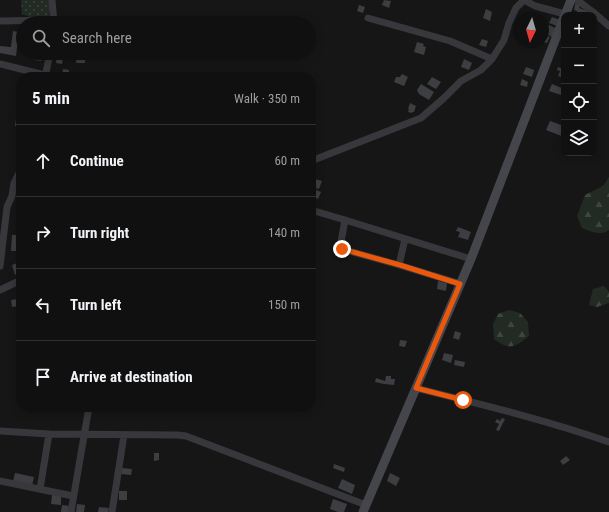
<!DOCTYPE html>
<meta charset="utf-8">
<style>
:root{--surface:#101011;--page:#1e1e1f;--text:#f1f3f6;--muted:#9c9d9f;--line:#303031}
body{margin:0;font-family:"Roboto Condensed",sans-serif;background:var(--page);color:var(--text)}
.controls{position:absolute;right:12px;top:12px;display:grid;overflow:hidden;border-radius:8px;box-shadow:0 2px 10px #0003}
.controls button{width:36px;height:36px;display:grid;place-items:center;padding:0;border:0;border-bottom:1px solid var(--line);background:var(--surface);color:var(--text);font:20px sans-serif}
.compass{position:absolute;left:513px;top:12px;width:36px;height:36px;border-radius:50%;background:var(--surface);box-shadow:0 2px 10px #0003;rotate:185deg}
.stop{position:absolute;width:12px;height:12px;margin:-9px;border:3px solid #ea580c;border-radius:50%;background:#fff}
.stop.end{background:#ea580c;border-color:#fff;box-shadow:0 1px 4px #0008}
.list{margin:0;padding:0;list-style:none}
h2{display:flex;justify-content:space-between;align-items:center;height:52px;margin:0;padding:0 16px;font-size:17px}
h2 small{font-size:13px;font-weight:400;color:var(--muted)}
.list li{display:grid;grid-template-columns:26px 1fr auto;gap:12px;align-items:center;box-sizing:border-box;height:72px;padding:0 16px;border-top:1px solid var(--line)}
.list b{display:block;font-size:15px;white-space:nowrap}
.list em{font-size:13px;font-style:normal;color:var(--muted)}
.icon{flex:none;width:22px;height:22px;fill:none;stroke:currentColor;stroke-width:2;stroke-linecap:round;stroke-linejoin:round}
.map{position:relative;flex:none;width:609px;height:512px;overflow:hidden}
.search{position:absolute;background:var(--surface);box-shadow:0 2px 10px #0003;left:16px;top:16px;width:300px;height:44px;display:flex;align-items:center;gap:10px;box-sizing:border-box;padding:0 14px;border-radius:22px;color:var(--muted);font-size:15px}
.panel{position:absolute;background:var(--surface);box-shadow:0 2px 10px #0003;left:16px;top:72px;width:300px;height:340px;border-radius:16px}
.map>svg:first-child{display:block}
.grass{fill:url(#grass-dots)}
.forest{fill:url(#forest-firs)}
.building{fill:#3d3e41}
.lines{fill:none;stroke-linecap:round;stroke-linejoin:round}
.street{stroke:#37373c;stroke-width:7}
.secondary{stroke:#45454c;stroke-width:9}
.route{stroke:#ea580c;stroke-width:5}
</style>
<div class="map">
<svg width="609" height="512" viewBox="0 0 609 512">
<defs>
<pattern id="grass-dots" width="8" height="8" patternUnits="userSpaceOnUse"><rect width="8" height="8" fill="#222a24"/><path d="M2 2h.1M6 6h.1" fill="none" stroke="#3f4642" stroke-width="1.8" stroke-linecap="round"/></pattern>
<pattern id="forest-firs" width="22" height="20" patternUnits="userSpaceOnUse"><rect width="22" height="20" fill="#222a24"/><path d="M5 1l3.5 6h-7zM16 11l3.5 6h-7z" fill="#3f4642"/></pattern>
</defs>
<rect width="100%" height="100%" fill="#161617"/>
<path class="grass" d="M21 0H50V9L49 17H30L22 14Z"/>
<path class="forest" d="M609 177V230C600 236 591 232 582 228L577 216 585 195 603 186Z
M604 286 609 292V303L597 307 589 305 593 289Z
M509 310 520 313 528 322 529 336C515 347 510 351 494 339L493 324 498 314Z"/>
<path class="building" d="M384 0 391 1 389 8 382 5Z
M576 0 580 6 579 8 590 12 589 15 576 14 577 11 574 10Z
M359 5 365 7 363 13 357 11Z
M486 9 492 12 490 21 483 18Z
M552 17 560 20 557 26 549 23Z
M549 25 557 29 552 37 543 32 544 26 547 28Z
M13 31 19 32 16 56 0 53V46L11 47Z
M543 34 550 37 547 43 543 42Z
M482 39 488 41 486 47 479 45Z
M417 42 424 44 423 46 426 47 424 55 414 52Z
M35 53 42 54 41 61 34 60Z
M57 56 63 57 62 64 56 63Z
M77 56 85 57V63H76Z
M464 59 472 63 469 70 461 67Z
M526 67 534 70 532 77 523 74Z
M558 67 564 69 561 77 558 76 560 71 557 70Z
M63 69 69 70V77H62Z
M242 72 258 76V77H241Z
M402 74 408 77 404 86 394 82 396 77H400Z
M432 77 441 82 436 89 427 84Z
M522 79 528 82 527 87 520 85Z
M421 84 434 92 429 100 419 94 417 90Z
M552 84 564 89 561 95 549 91Z
M410 103 416 106 414 112H412V113L408 112 409 109H408Z
M16 118 21 119V127L15 126Z
M550 121 564 126V137L546 130Z
M315 179 322 181 319 189 312 187Z
M312 188 321 192 318 199 311 196Z
M458 227 471 232 468 240 458 237 460 232 456 231Z
M12 235H17L16 251H11Z
M17 263 20 273 15 275 12 265Z
M438 281 447 283 446 291 437 289Z
M18 299 19 306 12 307 11 300Z
M455 331 461 333 459 340 453 338Z
M400 340 407 341 405 347 399 346Z
M444 353 453 355 451 363 442 360Z
M455 360 465 362 464 367 454 365Z
M386 376H391V379H395L394 385 384 384 375 382 376 378 385 381Z
M502 418 505 419 499 431 496 430 499 424 495 422 497 419 500 421Z
M154 453H159V460L154 461Z
M566 456 570 460 563 465 560 461Z
M334 464 345 468 344 472 333 468Z
M122 468 132 469 131 475 121 474Z
M15 473 34 477 32 486 13 481Z
M390 473 400 478 396 486 387 481Z
M342 479 355 485 352 494 338 488Z
M119 491H127V500H119Z
M52 495H61V505L51 504Z
M333 499 347 504 344 512H338L330 509Z
M77 504 85 505 84 512H76Z
M62 505 69 506V512H61Z
M99 507 109 508 108 512H98Z"/>
<g class="lines">
<path class="street" d="M52 0 54 23
M524 0 535 6 565 14
M577 0 593 12 609 26
M368 18 450 41 492 59
M0 21 54 20
M0 64 45 75
M45 77 50 53
M311 161 421 118 444 98 461 81 481 70 492 59 504 40 509 23 516 8 524 0
M311 210 345 220 471 259
M345 220 340 247 342 249 399 265 461 284
M399 265 405 239
M0 266 7 207 12 196 14 183 21 169
M0 290 21 280
M416 388C480 404 546 420 609 442
M0 431 49 434 177 435 186 436 366 505
M0 481 73 496
M40 489 49 434
M71 512 89 407
M112 512 124 435"/>
<path class="secondary" d="M565 15 571 0
M363 512 471 259 564 17"/>
</g>
<g class="lines">
<path class="route" d="M342 249 400 265 460 284 416 388 463 400"/>
</g>
</svg>
<div class="controls">
<button>+</button>
<button>−</button>
<button><svg class="icon" aria-label="locate" viewBox="0 0 24 24"><circle cx="12" cy="12" r="6"/><path d="M12 2v4M12 18v4M2 12h4M18 12h4"/></svg></button>
<button><svg class="icon" aria-label="layers" viewBox="0 0 24 24"><path d="M12 4l9 5-9 5-9-5zM3 14l9 5 9-5"/></svg></button>
</div>
<svg class="compass" viewBox="-18 -18 36 36"><path d="M0-13l5 13h-10z" fill="#e53935"/><path d="M0 13l5-13h-10z" fill="#9c9d9f"/></svg>
<div class="stop" style="left:463px;top:400px"></div>
<div class="stop end" style="left:342px;top:249px"></div>
<div class="search"><svg class="icon" aria-label="search" viewBox="0 0 24 24"><circle cx="10" cy="10" r="6"/><path d="M15 15l6 6"/></svg>Search here</div>
<section class="panel">
<h2>5 min<small>Walk · 350 m</small></h2>
<ul class="list">
<li><svg class="icon" aria-label="ahead" viewBox="0 0 24 24"><path d="M12 20V5M6 11l6-6 6 6"/></svg><div><b>Continue</b></div><em>60 m</em></li>
<li><svg class="icon" aria-label="right" viewBox="0 0 24 24"><path d="M7 20v-9h11M14 6l5 5-5 5"/></svg><div><b>Turn right</b></div><em>140 m</em></li>
<li><svg class="icon" aria-label="left" viewBox="0 0 24 24"><path d="M17 20v-9H6M10 6l-5 5 5 5"/></svg><div><b>Turn left</b></div><em>150 m</em></li>
<li><svg class="icon" aria-label="arrive" viewBox="0 0 24 24"><path d="M6 21V4h12l-3 4 3 4H6"/></svg><div><b>Arrive at destination</b></div></li>
</ul>
</section>
</div>
